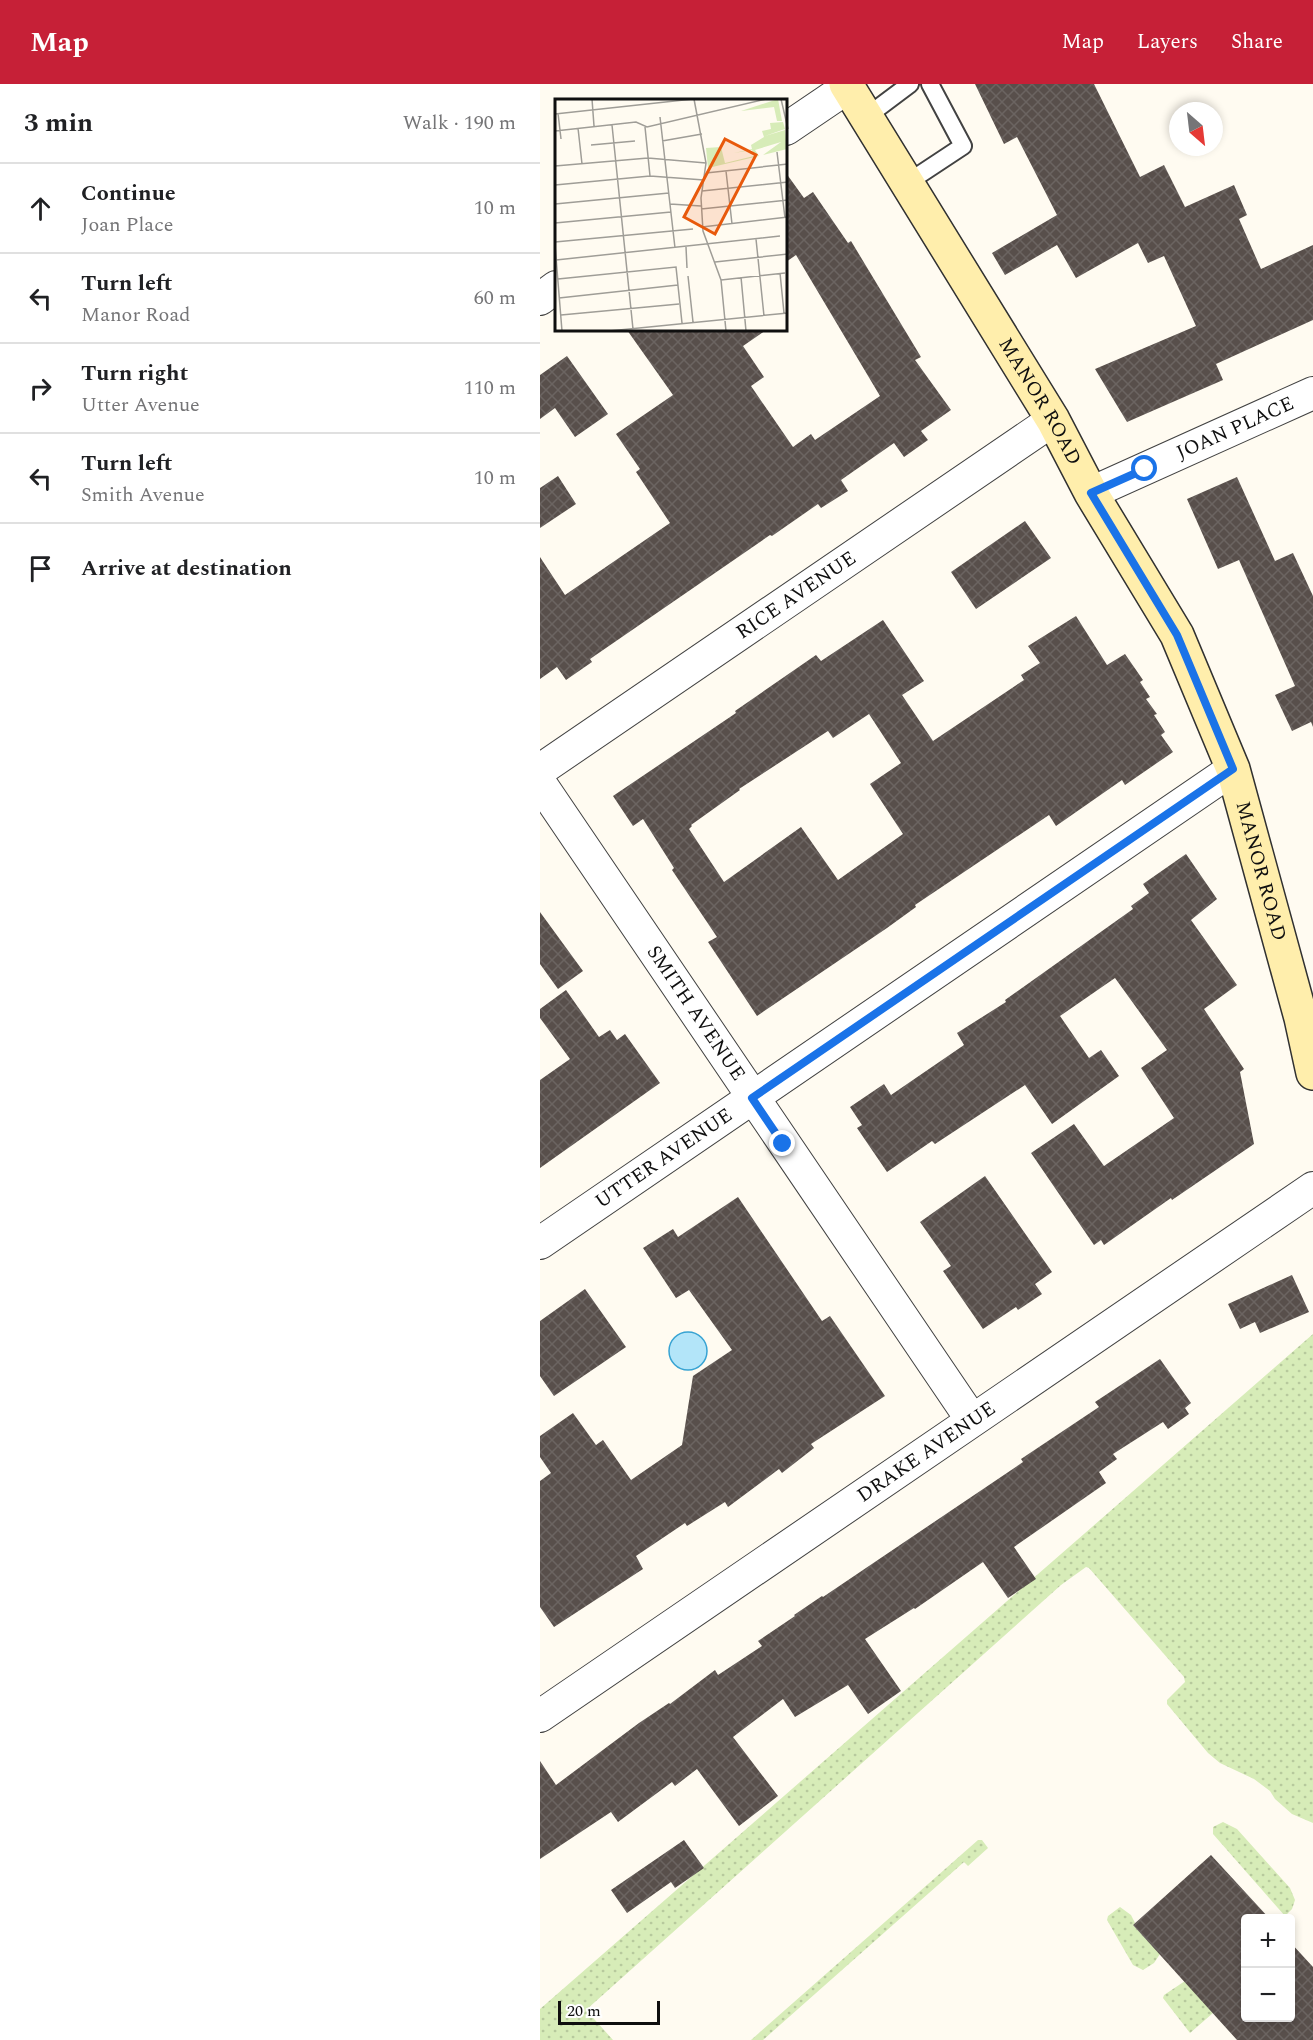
<!DOCTYPE html>
<meta charset="utf-8">
<style>
:root{--surface:#fff;--page:#f6f6f6;--text:#202124;--muted:#757577;--line:#e0e0e0;--accent:#c62037}
body{margin:0;font-family:Spectral,serif;background:var(--page);color:var(--text)}
.controls{position:absolute;right:18px;bottom:18px;display:grid;overflow:hidden;border-radius:6px;box-shadow:0 3px 9px #0003}
.controls button{width:54px;height:54px;display:grid;place-items:center;padding:0;border:0;border-bottom:2px solid var(--line);background:var(--surface);color:var(--text);font:30px sans-serif}
.compass{position:absolute;left:629px;top:18px;width:54px;height:54px;border-radius:50%;background:var(--surface);box-shadow:0 3px 9px #0003;rotate:152deg}
.scale{position:absolute;left:18px;bottom:15px;width:102px;box-sizing:border-box;padding-left:6px;border:3px solid #0f0f0f;border-top:0;font-size:16px;line-height:21px;white-space:nowrap;color:#0f0f0f;-webkit-text-stroke:4px #fff;paint-order:stroke}
.stop{position:absolute;width:18px;height:18px;margin:-14px;border:4px solid #1a73e8;border-radius:50%;background:#fff}
.stop.end{background:#1a73e8;border-color:#fff;box-shadow:0 2px 6px #0008}
.list{margin:0;padding:0;list-style:none}
h2{display:flex;justify-content:space-between;align-items:center;height:78px;margin:0;padding:0 24px;font-size:26px}
h2 small{font-size:20px;font-weight:400;color:var(--muted)}
.list li{display:grid;grid-template-columns:39px 1fr auto;gap:18px;align-items:center;box-sizing:border-box;height:90px;padding:0 24px;border-top:2px solid var(--line)}
.list b{display:block;font-size:22px;white-space:nowrap}
.list p{margin:0;font-size:20px;white-space:nowrap;color:var(--muted)}
.list em{font-size:20px;font-style:normal;color:var(--muted)}
.icon{flex:none;width:33px;height:33px;fill:none;stroke:currentColor;stroke-width:2;stroke-linecap:round;stroke-linejoin:round}
.map{position:relative;flex:none;width:773px;height:1956px;overflow:hidden}
header{display:flex;align-items:center;gap:36px;box-sizing:border-box;height:84px;padding:0 30px;background:var(--accent);color:#fff}
header strong{font-size:28px}
nav{display:flex;gap:33px;margin-inline-start:auto;font-size:21px}
main{display:flex}
aside{flex:1;background:var(--surface)}
.map>svg:first-child{display:block}
.grass{fill:url(#grass-dots)}
.water{fill:#b3e5f9;stroke:#37a3d3;stroke-width:1.5}
.building{fill:url(#building-cross-hatch);fill-rule:evenodd}
.lines{fill:none;stroke-linecap:round;stroke-linejoin:round}
.lane-casing{stroke:#424242;stroke-width:20}
.street-casing{stroke:#424242;stroke-width:34}
.secondary-casing{stroke:#313131;stroke-width:36}
.lane{stroke:#fff;stroke-width:16}
.street{stroke:#fff;stroke-width:32}
.secondary{stroke:#ffeeac;stroke-width:33}
.route{stroke:#1a73e8;stroke-width:8}
.labels{text-anchor:middle;dominant-baseline:central;stroke-width:6;stroke-linejoin:round;paint-order:stroke}
.street-label{font-size:20px;fill:#0f0f0f;stroke:#fff}
.inset-road{fill:none;stroke:#9f9d97;stroke-width:1.5}
.view{fill:#e8590c;fill-opacity:0.15;stroke:#e8590c;stroke-width:3}
.inset-edge{fill:none;stroke:#0f0f0f;stroke-width:3}
</style>
<header>
<strong>Map</strong>
<nav><a>Map</a><a>Layers</a><a>Share</a></nav>
</header>
<main>
<aside>
<h2>3 min<small>Walk · 190 m</small></h2>
<ul class="list">
<li><svg class="icon" aria-label="ahead" viewBox="0 0 24 24"><path d="M12 20V5M6 11l6-6 6 6"/></svg><div><b>Continue</b><p>Joan Place</p></div><em>10 m</em></li>
<li><svg class="icon" aria-label="left" viewBox="0 0 24 24"><path d="M17 20v-9H6M10 6l-5 5 5 5"/></svg><div><b>Turn left</b><p>Manor Road</p></div><em>60 m</em></li>
<li><svg class="icon" aria-label="right" viewBox="0 0 24 24"><path d="M7 20v-9h11M14 6l5 5-5 5"/></svg><div><b>Turn right</b><p>Utter Avenue</p></div><em>110 m</em></li>
<li><svg class="icon" aria-label="left" viewBox="0 0 24 24"><path d="M17 20v-9H6M10 6l-5 5 5 5"/></svg><div><b>Turn left</b><p>Smith Avenue</p></div><em>10 m</em></li>
<li><svg class="icon" aria-label="arrive" viewBox="0 0 24 24"><path d="M6 21V4h12l-3 4 3 4H6"/></svg><div><b>Arrive at destination</b></div></li>
</ul>
</aside>
<div class="map">
<svg width="773" height="1956" viewBox="0 0 773 1956">
<defs>
<pattern id="grass-dots" width="8" height="8" patternUnits="userSpaceOnUse" patternTransform="scale(1.5)"><rect width="8" height="8" fill="#d7ecb8"/><path d="M2 2h.1M6 6h.1" fill="none" stroke="#b7c99d" stroke-width="1.8" stroke-linecap="round"/></pattern>
<pattern id="building-cross-hatch" width="8" height="8" patternUnits="userSpaceOnUse" patternTransform="scale(1.5)"><rect width="8" height="8" fill="#584f4b"/><path d="M0 0l8 8M0 8l8-8" fill="none" stroke="#6b6461"/></pattern>
</defs>
<rect width="100%" height="100%" fill="#fffbf1"/>
<path class="grass" d="M773 1250V1739L752 1730 735 1715 730 1707 714 1695 680 1679 668 1669 627 1620V1616L645 1598 644 1593 549 1484 546 1483 521 1501 46 1926 73 1956H0V1925Z
M683 1738 697 1745 750 1804 755 1816 752 1825 745 1832 673 1750V1743Z
M438 1756H442L448 1764 428 1782 424 1778 223 1956H211Z
M580 1823 591 1831 595 1839 593 1841 620 1870 614 1879 603 1886 593 1881 567 1836 568 1832Z
M645 1897 673 1929 650 1949 623 1914 624 1911Z"/>
<path class="water" d="M129 1267a19 19 0 1 1 38 0a19 19 0 1 1-38 0Z"/>
<path class="building" d="M435 0H554L600 93 624 81 645 123 694 101 707 131 699 135 721 185 773 161V236L676 280 683 296 587 338 555 285 656 242 624 172 608 179 598 159 536 194 517 161 465 191 452 169 517 131 477 53 464 60Z
M246 89 264 114 273 108 308 159 311 157 381 273 375 276 411 326 381 347 388 356 364 373 354 359 301 396 308 407 281 424 278 420 232 452 230 451 50 575 52 578 26 596 17 583 0 595V473L25 511 130 439 96 388 100 385 76 350 133 311 87 246H226L203 262 224 293 211 302 253 363 271 350 275 356 340 312 256 171 246 178Z
M27 272 68 330 35 353 15 324 0 335V291Z
M18 392 36 420 0 444V404Z
M697 393 735 477 753 469 773 512V643L771 638 752 647 735 611 755 602 699 476 678 485 647 415Z
M485 437 511 474 436 525 411 488Z
M536 532 567 581 585 570 603 596 600 598 610 613 606 615 617 630 614 631 625 648 621 651 633 668 585 701 582 696 516 742 509 731 375 821 376 823 347 844 217 932 168 858 177 853 132 786 134 784 103 735 93 742 73 712 196 629 195 627 276 571 281 577 343 536 384 597 362 611 393 657 484 596 481 591 500 579 488 562ZM329 630 361 679 330 700 363 750 298 796 261 743 184 798 149 745 152 742 151 741 200 706 199 705 288 647 293 654Z
M646 770 677 815 651 836 697 901 664 925 704 985 700 988 714 1060 632 1116 631 1114 564 1161 561 1156 554 1161 491 1069 534 1040 564 1082 634 1034 601 984 627 966 575 894 520 932 549 974 561 966 579 992 512 1040 485 1001 395 1060 392 1057 347 1088 317 1044 322 1041 310 1023 344 1000 351 1011 424 961 417 949 466 918 465 916 593 825 591 822 609 809 603 800Z
M0 828 43 887 18 905 0 880Z
M26 906 59 953 70 946 77 956 85 950 120 999 0 1084V996L30 975 0 934V925Z
M445 1092 512 1188 495 1200 502 1210 478 1226 476 1223 443 1245 403 1187 411 1182 380 1138Z
M198 1113 282 1237 290 1232 345 1312 271 1360 274 1364 242 1389 239 1385 188 1423 185 1418 147 1442 145 1439 96 1472 103 1485 14 1543 0 1523V1397L11 1389 0 1373V1352L33 1329 56 1361 63 1356 91 1396 142 1361 153 1292 192 1266 149 1206 136 1214 103 1164 133 1145 138 1153Z
M752 1191 769 1228 720 1249 715 1238 700 1245 688 1220Z
M45 1205 86 1263 14 1312 0 1292V1237Z
M620 1275 651 1319 645 1324 649 1330 628 1345 623 1338 573 1370 577 1375 559 1388 566 1399 474 1463 496 1495 468 1514 443 1478 375 1525 374 1524 325 1555 361 1607 328 1630 308 1601 255 1633 243 1615 193 1653 238 1712 199 1742 157 1685 135 1702 132 1698 78 1738 71 1728 0 1775V1677L16 1701 99 1639 129 1619 130 1620 175 1586 178 1591 222 1562 218 1557 255 1532 254 1531 282 1512 283 1513 483 1378 481 1375 559 1323 555 1318Z
M144 1756 164 1784 135 1804 131 1798 87 1829 71 1806Z
M671 1771 729 1834H705V1934H750V1858L773 1883V1956H697L593 1841Z"/>
<g class="lines">
<g class="lane-casing">
<path id="lane" d="M326 33 370 0
M367 99 423 62 390 0"/>
</g>
<g class="street-casing">
<g id="street">
<path d="M246 45 308 3"/>
<path d="M0 215 16 203"/>
<path id="s1" d="M551 409 773 309"/>
<path id="s2" d="M0 686 513 336"/>
<path id="s3" d="M0 699 432 1336"/>
<path id="s4" d="M0 1159 693 685"/>
<path id="s5" d="M0 1632 773 1104"/>
</g>
</g>
<g class="secondary-casing">
<g id="secondary">
<path id="s6" d="M306 0 513 336 551 409 637 551 693 685 761 934 773 989"/>
</g>
</g>
<use href="#lane" class="lane"/>
<use href="#street" class="street"/>
<use href="#secondary" class="secondary"/>
</g>
<g class="lines">
<path class="route" d="M243 1060 212 1014 693 685 637 551 551 409 605 385"/>
</g>
<g class="labels">
<g class="street-label">
<text stroke="none"><textPath href="#s6" startOffset="372">MANOR ROAD</textPath></text>
<text stroke="none"><textPath href="#s1" startOffset="158">JOAN PLACE</textPath></text>
<text stroke="none"><textPath href="#s2" startOffset="310">RICE AVENUE</textPath></text>
<text stroke="none"><textPath href="#s6" startOffset="894">MANOR ROAD</textPath></text>
<text stroke="none"><textPath href="#s3" startOffset="278">SMITH AVENUE</textPath></text>
<text stroke="none"><textPath href="#s4" startOffset="150">UTTER AVENUE</textPath></text>
<text stroke="none"><textPath href="#s5" startOffset="468">DRAKE AVENUE</textPath></text>
</g>
</g>
<g transform="translate(15 15)">
<rect width="232" height="232" fill="#fffbf1"/>
<path d="M223 0 227 22H222L219 8 186 12ZM228 23 230 30 210 37 230 31 232 50 208 56 226 43 200 51 204 57 153 69 151 49 166 48 170 64 199 57 197 51 179 54 197 50 196 46 209 38 207 32 216 30 215 24Z" fill="#d7ecb8"/>
<path class="inset-road" d="M37 0 39 27M139 0 151 64 146 99 148 132 166 181 171 232M226 0 233 30M3 14 6 40M0 15 138 0M105 18 120 149M57 26 78 230M90 28 95 77M23 29 27 65M0 32 81 23 92 28 211 0M107 42 147 35M36 46 80 42M222 53 230 119M0 67 93 59 151 64M171 72 177 125M151 74 233 65M0 86 95 77 149 81M147 92 233 83M0 105 114 94M115 105 146 107M146 110 233 101M0 124 116 113M147 128 233 118M201 140 209 217M0 143 138 130M0 146 7 232M131 148 132 169M1 161 225 137M160 163 233 155M225 174 229 214M133 177 138 223M186 178 191 232M3 180 121 168 127 224M166 181 230 174M4 199 123 186M6 216 124 205M54 232 233 214"/>
<path class="view" d="M170 40 201 56 160 135 129 118Z"/>
<rect width="232" height="232" class="inset-edge"/>
</g>
</svg>
<div class="controls">
<button>+</button>
<button>−</button>
</div>
<svg class="compass" viewBox="-18 -18 36 36"><path d="M0-13l5 13h-10z" fill="#e53935"/><path d="M0 13l5-13h-10z" fill="#757577"/></svg>
<div class="scale">20 m</div>
<div class="stop" style="left:605px;top:385px"></div>
<div class="stop end" style="left:243px;top:1060px"></div>
</div>
</main>
